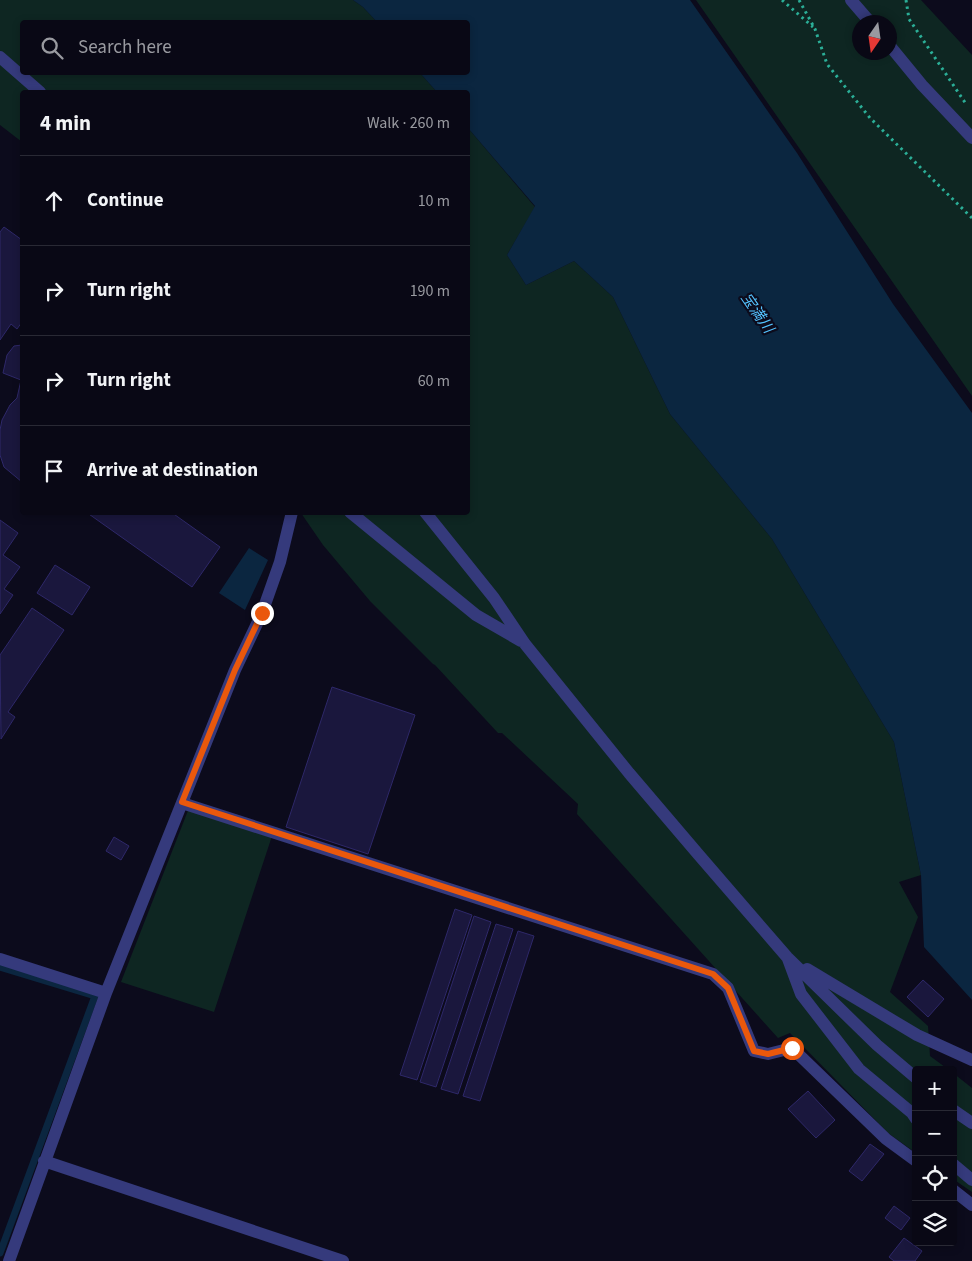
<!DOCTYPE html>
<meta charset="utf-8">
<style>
:root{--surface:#090815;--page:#12111e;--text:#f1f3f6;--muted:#999aa0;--line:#292934}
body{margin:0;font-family:"Source Sans 3","Noto Sans JP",sans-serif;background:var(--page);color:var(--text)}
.controls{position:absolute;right:15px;bottom:15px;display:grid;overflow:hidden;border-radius:5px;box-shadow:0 2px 8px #0003}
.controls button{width:45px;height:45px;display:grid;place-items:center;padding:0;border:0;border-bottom:1px solid var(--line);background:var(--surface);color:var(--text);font:25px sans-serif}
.compass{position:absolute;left:852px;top:15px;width:45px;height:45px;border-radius:50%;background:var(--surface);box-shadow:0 2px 8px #0003;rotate:193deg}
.stop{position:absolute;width:15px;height:15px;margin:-11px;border:4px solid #ea580c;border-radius:50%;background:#fff}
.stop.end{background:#ea580c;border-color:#fff;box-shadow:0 1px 5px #0008}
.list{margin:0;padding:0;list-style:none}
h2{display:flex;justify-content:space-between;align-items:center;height:65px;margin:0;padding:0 20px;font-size:21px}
h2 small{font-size:16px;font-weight:400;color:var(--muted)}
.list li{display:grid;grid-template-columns:32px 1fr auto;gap:15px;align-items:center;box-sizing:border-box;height:90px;padding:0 20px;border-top:1px solid var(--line)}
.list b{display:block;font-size:19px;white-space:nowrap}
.list em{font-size:16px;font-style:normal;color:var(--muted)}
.icon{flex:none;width:28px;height:28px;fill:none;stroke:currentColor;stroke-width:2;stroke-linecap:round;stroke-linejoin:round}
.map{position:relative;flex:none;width:972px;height:1261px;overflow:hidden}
.search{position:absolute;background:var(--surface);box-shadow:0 2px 8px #0003;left:20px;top:20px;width:450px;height:55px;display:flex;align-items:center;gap:12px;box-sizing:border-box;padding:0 18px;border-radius:5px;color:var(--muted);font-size:19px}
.panel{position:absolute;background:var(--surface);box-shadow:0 2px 8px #0003;left:20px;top:90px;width:450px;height:425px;border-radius:5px}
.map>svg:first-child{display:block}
.green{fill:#0e2622;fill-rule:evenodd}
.water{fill:#0b2640}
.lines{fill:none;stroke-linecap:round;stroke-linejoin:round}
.stream{stroke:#0b2640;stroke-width:7}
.building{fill:#1a173d;stroke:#2e2869}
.path{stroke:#2bae97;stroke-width:3;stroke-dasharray:2.5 4;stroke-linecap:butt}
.minor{stroke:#353a7c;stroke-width:12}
.route{stroke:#ea580c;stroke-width:6}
.labels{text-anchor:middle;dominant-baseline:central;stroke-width:4.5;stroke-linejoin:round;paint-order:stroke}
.water-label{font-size:15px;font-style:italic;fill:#54c3ff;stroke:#0c0b1c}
</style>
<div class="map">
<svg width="972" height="1261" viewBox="0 0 972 1261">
<rect width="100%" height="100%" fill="#0c0b1c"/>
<path class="green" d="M0 0H353L363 7 377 22H22V72L420 73 437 92H22V142L0 125Z
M696 0H921L972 55V396ZM860 22H890V52H860Z
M468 128 535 207 507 255 526 285 574 261 613 297 670 414 772 539 894 742 921 875 899 882 918 917 890 992 928 1026 930 1056 949 1070H916V1153L888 1133 790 1033 778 1038 577 814 578 804 502 733H498L435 665 433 664 370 601 323 545 301 513 468 512Z
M189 808 272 836 214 1012 121 982Z
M953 1073 972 1088V1192L953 1179Z"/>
<path class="water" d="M353 0H690L797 153 893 304 972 413V1000L924 947 921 875 894 742 772 539 670 414 613 297 574 261 526 285 507 255 535 206 468 128V92H437L420 73 468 72V22H377L363 7Z
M249 548 268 560 245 610 219 593Z"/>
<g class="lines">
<path class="stream" d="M0 967 95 996 0 1253"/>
</g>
<path class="building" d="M4 227 22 240V322L17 329 11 324 0 340V232Z
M22 345V482L4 467 0 455V430L2 420 10 405 17 398 21 380 3 373 7 355 14 346Z
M86 512H171L220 547 192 587Z
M0 520 18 533 3 555 20 567 4 589 13 595 0 614Z
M55 565 90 587 72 615 37 593Z
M32 608 64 630 8 712 15 717 1 739 0 655Z
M332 687 415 715 368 854 286 827Z
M114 837 129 846 121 860 106 851Z
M455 909 472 915 417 1080 400 1075Z
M474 916 491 922 436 1087 420 1082Z
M496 924 513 929 458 1094 441 1089Z
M518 931 534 936 480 1101 463 1096Z
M923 980 944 999 928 1017 907 997Z
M808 1091 835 1120 816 1138 788 1109Z
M870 1144 884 1154 862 1181 849 1171Z
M894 1206 910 1218 901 1230 885 1218Z
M904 1238 922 1251 915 1261H894L889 1257Z"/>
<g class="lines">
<path class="path" d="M782 0 813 27
M799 0 815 29 827 64 870 118 972 218
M906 0 909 19 966 104"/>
<path class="minor" d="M851 0 870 22
M890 46 922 85 972 138
M0 57 40 92
M350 512 476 615 521 641
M425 512 494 598 525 644 629 773 698 854 787 957 877 1045 916 1078
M182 803 713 974 728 988 754 1051 768 1054 792 1048 886 1139 916 1161
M0 959 106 993
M788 959 801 994 859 1069 912 1113 916 1119
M807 969 917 1035 972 1060
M953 1110 972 1123
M44 1161 343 1261
M953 1164 972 1180
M953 1190 972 1205
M9 1261 106 993 235 670 262 613 280 562 292 512"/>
</g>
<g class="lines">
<path class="route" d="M262 613 235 670 182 802 713 974 728 988 754 1051 768 1054 792 1048"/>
</g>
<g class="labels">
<g class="water-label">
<text transform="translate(757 313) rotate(55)">宝満川</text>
</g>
</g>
</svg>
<div class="controls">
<button>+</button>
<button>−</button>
<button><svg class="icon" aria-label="locate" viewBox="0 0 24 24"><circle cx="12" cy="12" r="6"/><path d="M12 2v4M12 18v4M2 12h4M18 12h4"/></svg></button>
<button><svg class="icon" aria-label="layers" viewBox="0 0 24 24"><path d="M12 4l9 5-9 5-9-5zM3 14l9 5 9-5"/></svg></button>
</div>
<svg class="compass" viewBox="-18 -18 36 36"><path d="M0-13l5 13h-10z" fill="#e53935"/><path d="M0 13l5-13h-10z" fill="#999aa0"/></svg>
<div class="stop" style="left:792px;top:1048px"></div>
<div class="stop end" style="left:262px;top:613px"></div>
<div class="search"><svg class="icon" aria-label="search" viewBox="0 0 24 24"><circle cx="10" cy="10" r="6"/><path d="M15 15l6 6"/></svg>Search here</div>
<section class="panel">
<h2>4 min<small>Walk · 260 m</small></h2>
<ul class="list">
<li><svg class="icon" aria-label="ahead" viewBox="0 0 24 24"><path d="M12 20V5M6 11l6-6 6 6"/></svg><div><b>Continue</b></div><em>10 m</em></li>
<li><svg class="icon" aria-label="right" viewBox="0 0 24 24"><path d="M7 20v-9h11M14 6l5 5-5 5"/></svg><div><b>Turn right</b></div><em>190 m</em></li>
<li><svg class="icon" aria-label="right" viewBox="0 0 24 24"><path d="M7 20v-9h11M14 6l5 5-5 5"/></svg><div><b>Turn right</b></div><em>60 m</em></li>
<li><svg class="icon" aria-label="arrive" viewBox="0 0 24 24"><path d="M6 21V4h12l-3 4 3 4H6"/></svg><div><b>Arrive at destination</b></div></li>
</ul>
</section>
</div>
